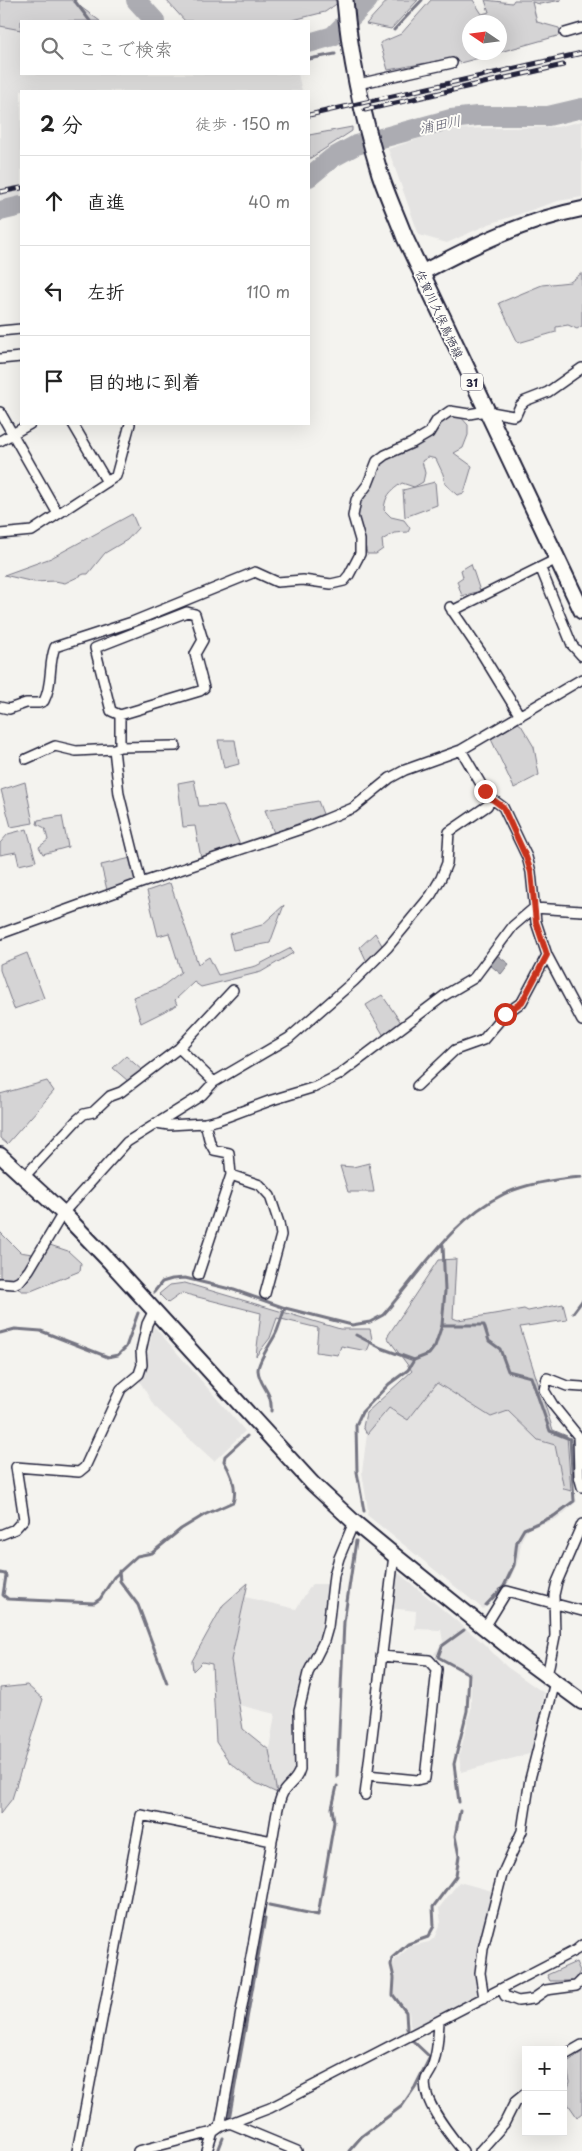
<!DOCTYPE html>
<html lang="ja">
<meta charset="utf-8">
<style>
:root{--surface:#fff;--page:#f6f6f6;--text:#222;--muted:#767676;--line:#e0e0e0}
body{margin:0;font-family:"Playpen Sans","Klee One",sans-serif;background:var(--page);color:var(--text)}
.controls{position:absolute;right:15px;bottom:15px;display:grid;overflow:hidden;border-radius:0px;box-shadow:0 5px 20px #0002}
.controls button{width:45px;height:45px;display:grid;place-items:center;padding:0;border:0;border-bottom:1px solid var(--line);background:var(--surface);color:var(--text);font:25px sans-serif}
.compass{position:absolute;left:462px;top:15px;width:45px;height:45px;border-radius:50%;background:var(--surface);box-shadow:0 5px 20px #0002;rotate:283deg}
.stop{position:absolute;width:15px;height:15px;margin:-11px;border:4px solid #c8321e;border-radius:50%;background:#fff}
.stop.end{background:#c8321e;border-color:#fff;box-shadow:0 1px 5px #0008}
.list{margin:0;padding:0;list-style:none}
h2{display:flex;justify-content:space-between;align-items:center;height:65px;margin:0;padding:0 20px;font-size:21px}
h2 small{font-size:16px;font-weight:400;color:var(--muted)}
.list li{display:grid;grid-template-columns:32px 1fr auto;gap:15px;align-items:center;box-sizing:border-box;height:90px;padding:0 20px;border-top:1px solid var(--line)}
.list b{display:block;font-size:19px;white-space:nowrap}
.list em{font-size:16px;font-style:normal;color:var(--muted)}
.icon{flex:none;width:28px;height:28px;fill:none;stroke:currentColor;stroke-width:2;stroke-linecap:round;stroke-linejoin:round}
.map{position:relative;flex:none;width:582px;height:2151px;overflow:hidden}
.search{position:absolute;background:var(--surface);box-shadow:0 5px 20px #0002;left:20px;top:20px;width:290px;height:55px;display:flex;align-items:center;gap:12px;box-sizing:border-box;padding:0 18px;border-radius:0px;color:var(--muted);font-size:19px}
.panel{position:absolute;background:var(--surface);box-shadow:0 5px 20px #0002;left:20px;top:90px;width:290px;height:335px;border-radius:0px}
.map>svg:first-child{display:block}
.built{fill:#e4e3e2}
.green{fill:#d5d4d5;stroke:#7c7b88}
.water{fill:#acacb2;stroke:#757582}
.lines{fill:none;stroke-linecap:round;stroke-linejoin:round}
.stream{stroke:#757582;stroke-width:3}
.river{stroke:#acacb2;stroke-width:20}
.street-casing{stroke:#22223b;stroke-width:12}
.secondary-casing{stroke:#22223b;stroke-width:18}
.primary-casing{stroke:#22223b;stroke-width:19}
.street{stroke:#fdfcf7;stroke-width:9}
.secondary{stroke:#fdfcf7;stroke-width:14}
.primary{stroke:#fdfcf7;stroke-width:15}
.rail-casing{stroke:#22223b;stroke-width:5}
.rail{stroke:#fdfcf7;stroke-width:3;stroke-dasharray:9;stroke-linecap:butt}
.route{stroke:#c8321e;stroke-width:6}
.labels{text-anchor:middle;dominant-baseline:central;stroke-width:4;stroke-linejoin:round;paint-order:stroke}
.shield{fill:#fdfcf7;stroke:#646373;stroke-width:1}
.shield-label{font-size:11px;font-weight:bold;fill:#22223b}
.street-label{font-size:12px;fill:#22223b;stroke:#fdfcf7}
.water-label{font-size:14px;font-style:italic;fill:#59596b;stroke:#fdfcf7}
</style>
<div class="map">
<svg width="582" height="2151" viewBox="0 0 582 2151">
<rect width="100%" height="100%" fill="#f4f3ef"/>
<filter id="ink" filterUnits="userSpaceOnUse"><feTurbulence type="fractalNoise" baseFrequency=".02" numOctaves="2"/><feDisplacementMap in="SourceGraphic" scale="10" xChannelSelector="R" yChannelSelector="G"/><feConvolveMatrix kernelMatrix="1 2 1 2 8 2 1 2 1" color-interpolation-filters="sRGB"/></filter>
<g filter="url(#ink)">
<path class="built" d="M0 26 21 30V74H298L302 91H21V197L0 202Z
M582 121V197L558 201 489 224 447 243 419 235 388 149 448 129 557 127Z
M153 1325 245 1431 214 1461 154 1406 139 1380 145 1372Z
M437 1383 491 1417 508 1411 538 1440 555 1445 564 1489 571 1491 577 1501 559 1518 528 1529 522 1539 518 1561 507 1586 483 1609 367 1515 368 1510 362 1472 367 1434 389 1408 408 1420Z
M396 1571 482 1642 507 1667 544 1693 533 1753 461 1772 459 1756 471 1709V1674L434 1654 443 1642 441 1630 415 1629 416 1611 390 1608Z
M312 1584H330L319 1637 303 1670 292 1708 296 1768 277 1793 269 1750 275 1714 239 1705 231 1660 245 1597 296 1609Z
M459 1882 492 1891 477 1952 474 1972 477 1992 475 1998 414 2030 410 2025 409 2012 395 1995V1975L392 1968 395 1960 411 1946 429 1942 434 1938 441 1922 439 1908Z"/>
<path class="green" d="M0 0H71L100 21H21V30L0 26Z
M166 0H342L325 12 289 21H185Z
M388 0H418L391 29 366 24Z
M431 0H473L482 14 489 12 485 0 512 3 514 0H561L540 4 532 2 537 22 559 28 561 35 500 52V22H470V52L498 53 460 63 453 58 388 70 380 43 401 34Z
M352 127V131L309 159V135Z
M582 273V326L577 329 568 325 556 327V332L518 343 499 303 542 285 570 282Z
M451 415 460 416 468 425V435L463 448 454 453 472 466 464 493 457 495 445 484 443 474 436 459 428 457 422 461 425 473 423 482 414 487 402 483C390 491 385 496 384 510L391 517 404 520 410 528 408 532 394 533 382 540 383 549 376 554H367L364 539 357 522 359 503 378 470 386 457 410 448 434 434 441 423Z
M435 482 437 505 405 517 403 490Z
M132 514 138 528 127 540 105 553 88 574H84L65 583 55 581 34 582 4 575 51 558Z
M471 564 480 591 462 596 457 581 463 577 461 570Z
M518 723 521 725 534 747 539 775 514 788 491 739Z
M218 740H235L239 764 224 768Z
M194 780 199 806 223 805 240 845 201 858 195 826 183 827 178 783Z
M25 782 33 823 11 827 1 790Z
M318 801 323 814 274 833 265 810Z
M62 816 68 847 43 854 39 847 48 840 45 828 37 824 38 820Z
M27 829 36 861 19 865 16 852 0 855V843L8 834Z
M131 858 137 876 135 880 107 890 101 865Z
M170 883 198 964 209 957 218 975 256 966 291 948 293 953 261 972 201 987 194 982 175 1000 177 1005 141 1023 133 997 160 988 181 972 169 933 158 936 147 891Z
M284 905 270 943 233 950 229 934 262 925Z
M375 933 383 947 367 962 360 947Z
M27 953 44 998 14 1009 0 970V964Z
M382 995 402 1024 384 1036 366 1005Z
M126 1056 143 1071 128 1081 113 1068Z
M47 1081 54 1091 7 1144 0 1138V1094Z
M369 1163 374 1192H348L340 1166 353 1167Z
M0 1232 20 1252 38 1255 50 1245 68 1251 81 1263 80 1271 31 1291H22L0 1278Z
M456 1259 453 1318 458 1320 524 1309 528 1311 563 1304 567 1320 520 1327 553 1430 567 1436 571 1491 564 1489 555 1445 538 1440 508 1411 491 1417 437 1383 408 1420 389 1408 367 1434 363 1427 366 1413 412 1371 387 1337 438 1260Z
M185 1283 340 1329H370L372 1339 367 1351 341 1346 338 1355 316 1352 318 1328 277 1318 270 1338 256 1356 261 1313 182 1293 168 1303 159 1294 170 1285Z
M248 1583 231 1660 243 1729 269 1750 277 1793 256 1783 230 1763 216 1742 212 1664 202 1662 193 1671 192 1661 223 1605Z
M27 1685 43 1699 12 1799 0 1814V1688Z
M576 1962 580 1971 575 1981H550L547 1975Z
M582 2052V2113L577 2117 564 2098 570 2082 566 2063Z"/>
<path class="water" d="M497 955 509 964 501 974 490 965Z"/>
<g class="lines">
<path class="stream" d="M74 0 90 21
M394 30 422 0
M309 59 335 54
M154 1292 162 1282 172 1279 185 1278 234 1290 285 1308 352 1325 370 1322 383 1315C420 1273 452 1219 504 1194 528 1183 556 1179 582 1177
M573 1313 582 1301
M442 1325H484L489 1341 500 1349 508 1371 531 1377 550 1431 570 1439 574 1501 554 1516 524 1529 517 1541 514 1565 504 1586 486 1605
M0 1333 15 1329 41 1331 108 1357 118 1355 126 1347 138 1313
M356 1335 381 1348 414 1360
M271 1411C273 1391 259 1386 258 1370 258 1360 273 1341 277 1331 280 1323 282 1316 285 1308
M364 1511 357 1472 356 1425 362 1412 389 1384 408 1370 414 1360 429 1354 435 1346 442 1325 445 1291 443 1245
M119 1571 120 1581 138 1605 167 1683
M0 1573 5 1574 6 1576 3 1595 8 1599 94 1603 100 1599 114 1577 137 1556 152 1553 181 1529 204 1515 233 1502C238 1488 231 1473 224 1461L225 1456 247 1436
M337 1777 344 1622 356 1541
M459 1802 454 1764 467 1711 469 1674 438 1657 442 1646 464 1630
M269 1905 318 1915 334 1822 332 1808 337 1786
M407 2029 406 2012 393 1995 394 1978 391 1965 392 1958 408 1944 428 1937 434 1926 433 1907 456 1876 459 1856 455 1836 460 1811
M229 2119 265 1918
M218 2151 223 2138
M349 2151 362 2136 402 2106 415 2087 430 2057 413 2041"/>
<path class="river" d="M136 0 155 21
M309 43 333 36 368 0
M309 177 332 158 356 145 451 119 477 116H548L582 108
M0 211 21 206"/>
<g class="street-casing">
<path id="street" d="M565 33 582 28
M358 84 452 63
M0 331 21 329
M0 359 21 357
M0 412 58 514
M73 424 107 482
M0 441 30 424
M0 534 32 531 116 476 130 424
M541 569 572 645 582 656
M450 607 482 654 520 716
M452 611 557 559
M0 707 9 709 26 703H39L44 701C53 684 48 664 55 647L132 622 255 572 277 582 303 580 331 584 344 581 349 575 360 554V540L353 516 356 500 368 484 377 461 385 455 412 443 429 433 437 420 450 411 469 414 486 411 513 416 516 415 520 406 525 401 548 392 582 368
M120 715 200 691 204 688 195 654 203 640 195 614 187 612 95 648 111 711 120 715V747L114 749 119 794 141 883
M120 747 176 746
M461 750 485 791 492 799 503 807 527 857 531 872 536 922 547 955 582 1021
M26 759 55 746 76 751 114 749
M0 934 141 883 307 827 353 808 390 778 405 770 461 750 582 679
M179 1048 214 1082
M417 1086 455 1050 483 1040 505 1014 522 1002 547 955
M156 1123 169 1125 205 1123 218 1120 272 1100 315 1087 339 1075 445 995 474 978 513 926 534 908 582 911
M231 1175 260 1185 270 1196 279 1223 281 1235 265 1294
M24 1177 77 1120 84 1114 93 1112 110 1096 121 1092 179 1048 233 990
M198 1275 231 1175 229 1153 214 1150 210 1143 205 1123
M0 1283 14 1284 20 1281 29 1270 63 1213 127 1142 202 1095 214 1082 289 1038 354 981 388 947 431 895 441 878 447 863 449 832 487 806 492 799
M582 1387 567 1386 547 1378 544 1390 553 1405 578 1436 579 1476 582 1487
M0 1535 15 1529 24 1519 16 1467 79 1472 85 1467 121 1389 139 1374 142 1365 141 1351 147 1324 154 1310
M485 1627 507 1591 582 1611
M547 1676 555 1636 554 1595 557 1582 582 1524
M367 1775 417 1780 425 1778 437 1669 429 1660 381 1656
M365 1795 394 1555
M272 1841C275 1828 277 1801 284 1791 291 1782 297 1780 300 1769L299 1710 308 1673 324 1641 328 1627 334 1575 339 1558 354 1522
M502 1989 505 1996 518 2001 533 1999 546 1990 576 1986 582 1980
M484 1998 480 1973 483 1949 502 1875 522 1831 530 1779 555 1682
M439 2022C438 2037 438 2051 433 2065 432 2070 428 2074 426 2079 420 2099 451 2136 463 2151
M563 2056 582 2045
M232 2124 297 2151
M77 2151 141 1815 272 1841 220 2127
M138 2151 213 2132 220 2127 270 2108 576 1950 582 1945
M207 2151 213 2132
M480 2151 504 2124 515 2102 526 2093"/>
</g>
<g class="secondary-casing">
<path id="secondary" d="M421 273C472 246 525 220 582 209
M0 1155 63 1213 110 1262 312 1483 354 1522 394 1555 521 1657 582 1702"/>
</g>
<g class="primary-casing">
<path id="primary" d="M345 0C350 58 363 118 380 174 387 195 397 217 405 238L582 611"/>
</g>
<use href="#street" class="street"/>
<use href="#secondary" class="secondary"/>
<use href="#primary" class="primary"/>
<g class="rail-casing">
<path id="rail" d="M365 110 563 65
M309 115 582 53
M0 192 21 188"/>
</g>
<use href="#rail" class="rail"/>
</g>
</g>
<g class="lines" filter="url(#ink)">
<path class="route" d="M485 791 492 799 503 807 526 857 531 872 536 922 547 955 522 1002 505 1014"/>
</g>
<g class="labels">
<rect class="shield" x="461" y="373.5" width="22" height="17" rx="4"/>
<g class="shield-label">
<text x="472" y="382">31</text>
</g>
<g class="street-label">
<text transform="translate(440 314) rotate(65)">佐賀川久保鳥栖線</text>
</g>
<g class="water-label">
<text transform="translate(440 124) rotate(-11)">浦田川</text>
</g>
</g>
</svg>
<div class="controls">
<button>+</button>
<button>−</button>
</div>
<svg class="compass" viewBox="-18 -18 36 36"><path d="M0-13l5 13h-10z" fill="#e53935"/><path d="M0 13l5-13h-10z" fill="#767676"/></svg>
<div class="stop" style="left:505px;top:1014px"></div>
<div class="stop end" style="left:485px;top:791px"></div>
<div class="search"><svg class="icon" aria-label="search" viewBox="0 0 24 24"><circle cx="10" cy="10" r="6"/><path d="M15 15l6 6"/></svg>ここで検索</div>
<section class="panel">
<h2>2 分<small>徒歩 · 150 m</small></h2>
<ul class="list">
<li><svg class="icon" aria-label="ahead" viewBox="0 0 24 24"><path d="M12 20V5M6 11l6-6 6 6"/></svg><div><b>直進</b></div><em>40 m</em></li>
<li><svg class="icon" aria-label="left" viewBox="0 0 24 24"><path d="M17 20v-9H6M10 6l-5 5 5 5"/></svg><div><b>左折</b></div><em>110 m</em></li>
<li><svg class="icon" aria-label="arrive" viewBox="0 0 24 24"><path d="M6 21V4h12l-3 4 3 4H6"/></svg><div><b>目的地に到着</b></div></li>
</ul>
</section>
</div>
